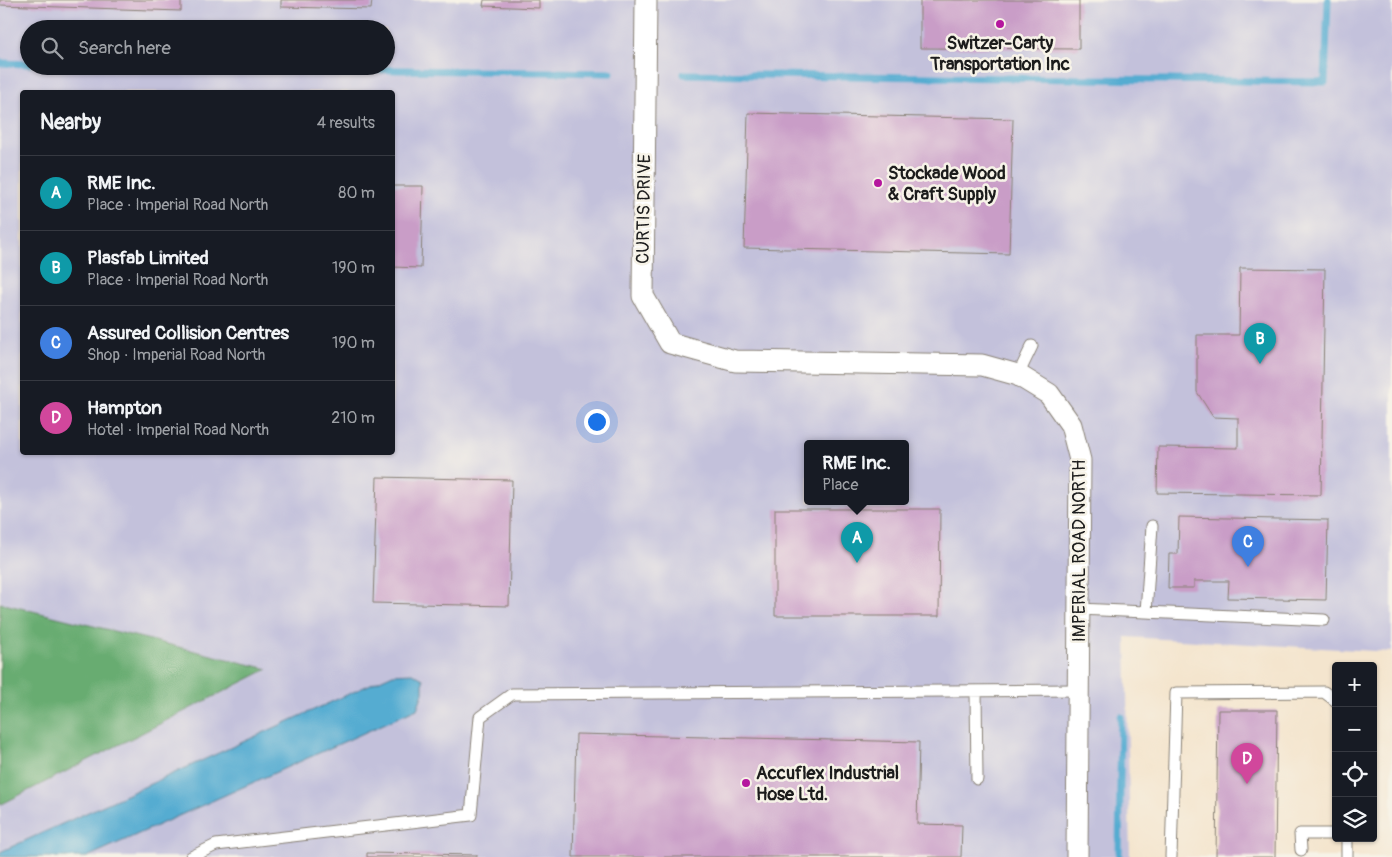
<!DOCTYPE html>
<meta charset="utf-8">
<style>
:root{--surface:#171b24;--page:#242831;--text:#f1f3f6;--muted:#9ea1a6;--line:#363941;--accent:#d690ce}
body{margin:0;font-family:Pangolin,sans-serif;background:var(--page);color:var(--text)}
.controls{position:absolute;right:15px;bottom:15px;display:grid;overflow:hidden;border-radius:5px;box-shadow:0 1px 4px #0004}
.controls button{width:45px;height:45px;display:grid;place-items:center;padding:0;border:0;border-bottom:1px solid var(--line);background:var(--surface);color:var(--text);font:25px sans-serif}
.you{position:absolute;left:596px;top:421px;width:18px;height:18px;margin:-12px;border:4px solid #fff;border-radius:50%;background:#1a73e8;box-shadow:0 0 0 8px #1a73e833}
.badge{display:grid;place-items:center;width:32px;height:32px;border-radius:50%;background:var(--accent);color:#fff;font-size:16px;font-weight:700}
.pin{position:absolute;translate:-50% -41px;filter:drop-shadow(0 1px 2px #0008)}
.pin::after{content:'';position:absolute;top:26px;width:18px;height:15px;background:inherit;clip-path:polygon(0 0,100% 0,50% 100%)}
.popup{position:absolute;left:804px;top:440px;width:105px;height:65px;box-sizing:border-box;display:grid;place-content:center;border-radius:5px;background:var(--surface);filter:drop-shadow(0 1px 4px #0005);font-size:16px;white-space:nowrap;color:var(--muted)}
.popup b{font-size:19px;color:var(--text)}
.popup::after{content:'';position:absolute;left:50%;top:100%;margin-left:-10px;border:10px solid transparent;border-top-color:var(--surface)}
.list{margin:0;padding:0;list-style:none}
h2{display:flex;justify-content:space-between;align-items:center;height:65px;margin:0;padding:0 20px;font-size:21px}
h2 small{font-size:16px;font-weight:400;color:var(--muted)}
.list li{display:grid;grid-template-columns:32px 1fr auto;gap:15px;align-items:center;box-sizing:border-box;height:75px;padding:0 20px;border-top:1px solid var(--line)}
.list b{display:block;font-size:19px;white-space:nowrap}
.list p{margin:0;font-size:16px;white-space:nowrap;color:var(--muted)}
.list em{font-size:16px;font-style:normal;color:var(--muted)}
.icon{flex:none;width:28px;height:28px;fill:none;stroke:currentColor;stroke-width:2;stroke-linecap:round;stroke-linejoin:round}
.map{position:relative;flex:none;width:1392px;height:857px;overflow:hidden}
.search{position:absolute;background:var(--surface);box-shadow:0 1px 4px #0004;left:20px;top:20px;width:375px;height:55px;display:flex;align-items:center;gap:12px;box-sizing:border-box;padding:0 18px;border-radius:28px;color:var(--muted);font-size:19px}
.panel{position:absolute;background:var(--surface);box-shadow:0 1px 4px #0004;left:20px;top:90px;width:375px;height:365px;border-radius:5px}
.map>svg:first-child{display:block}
.industrial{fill:#c3c1db;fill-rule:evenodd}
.forest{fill:#68ac71;stroke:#426446}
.water{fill:#54acd1;stroke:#386476}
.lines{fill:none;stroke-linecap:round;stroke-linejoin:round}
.stream{stroke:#54acd1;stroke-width:7}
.building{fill:#c99dc7}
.service-casing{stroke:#888075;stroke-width:13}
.minor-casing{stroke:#888075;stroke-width:23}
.service{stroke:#fff;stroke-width:11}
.minor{stroke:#fff;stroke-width:21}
.poi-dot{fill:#b5179e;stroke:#f7f3e8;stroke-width:2}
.labels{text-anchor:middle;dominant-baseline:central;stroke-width:5;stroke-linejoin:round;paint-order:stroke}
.poi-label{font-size:18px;font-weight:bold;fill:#1c1c1c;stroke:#f7f3e8;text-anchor:start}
.street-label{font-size:18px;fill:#1c1c1c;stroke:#f7f3e8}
</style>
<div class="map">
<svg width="1392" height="857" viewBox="0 0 1392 857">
<rect width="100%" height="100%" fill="#f7f3e8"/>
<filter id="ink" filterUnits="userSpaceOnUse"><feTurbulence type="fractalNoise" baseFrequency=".02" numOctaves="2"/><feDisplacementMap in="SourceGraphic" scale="10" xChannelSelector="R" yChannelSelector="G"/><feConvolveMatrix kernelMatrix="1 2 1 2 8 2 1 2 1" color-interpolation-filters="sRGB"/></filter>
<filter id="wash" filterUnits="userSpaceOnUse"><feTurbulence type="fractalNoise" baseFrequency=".0096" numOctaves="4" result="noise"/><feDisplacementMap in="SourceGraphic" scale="20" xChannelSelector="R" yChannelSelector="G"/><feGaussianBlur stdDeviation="1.12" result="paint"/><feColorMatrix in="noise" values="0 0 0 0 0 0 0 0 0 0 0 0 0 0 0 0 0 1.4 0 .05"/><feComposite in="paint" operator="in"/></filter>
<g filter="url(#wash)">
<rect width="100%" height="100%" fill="#f4e5ce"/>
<path class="industrial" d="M0 0H1392V652L1126 637 1130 857H0V805L268 669 0 603ZM29 29H386V66H29ZM22 92H392V452H22ZM808 444H906V502H808Z"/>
<path class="forest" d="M0 603 268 669 0 805Z"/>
<path class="water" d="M412 673 423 679V693L417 709 87 857H0V852L393 674Z"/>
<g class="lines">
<path class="stream" d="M0 63 29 64
M117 66 611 73
M684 74 1325 82 1328 0
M1119 857 1121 717"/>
</g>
<g id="blocks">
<path class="building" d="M0 0H181V11L0 5Z
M281 0H372L371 9 281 7Z
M484 0H539V8L483 6Z
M920 0H1079V49L920 48Z
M748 113 1013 119 1009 254 744 248Z
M392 186H423L421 268 392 267Z
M1240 268 1325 269 1321 495 1157 493 1158 447 1238 448V418L1213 417 1197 392V335H1239Z
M377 477 512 480 509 606 373 603Z
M775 509H940L939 616H775Z
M1179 517 1328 520 1326 600 1228 598 1229 581H1194V588H1168L1169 554H1178Z
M1218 710H1277L1275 857H1216Z
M576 734 919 742 917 824 962 825 961 857H573Z
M367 853 477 855V857H367Z"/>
</g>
</g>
<g filter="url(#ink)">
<use href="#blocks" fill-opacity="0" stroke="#888075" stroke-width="1"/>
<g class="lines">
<g class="service-casing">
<path id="service" d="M1018 375 1032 346
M1079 609 1324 620
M1146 612 1152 526
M976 691 977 779
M1301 850 1300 834H1336
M191 857 216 845 471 815 480 717 512 694 1079 690
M1171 857 1176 693 1324 692 1336 701
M1347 857V838"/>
</g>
<g class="minor-casing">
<path id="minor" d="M646 0 643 296 670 343 735 361 982 365 1018 375 1049 394 1071 425 1080 460 1077 857"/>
</g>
<use href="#service" class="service"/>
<use href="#minor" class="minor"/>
</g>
</g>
<g class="poi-dot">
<circle cx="1000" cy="24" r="5"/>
<circle cx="878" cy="183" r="5"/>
<circle cx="746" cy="783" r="5"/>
</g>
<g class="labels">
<g class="poi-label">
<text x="1000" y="43" text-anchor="middle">Switzer-Carty<tspan x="1000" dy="21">Transportation Inc</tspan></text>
<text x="888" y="173">Stockade Wood<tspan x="888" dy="21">&amp; Craft Supply</tspan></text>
<text x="756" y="773">Accuflex Industrial<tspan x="756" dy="21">Hose Ltd.</tspan></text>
</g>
<g class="street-label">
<text transform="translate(644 209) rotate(-89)">CURTIS DRIVE</text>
<text transform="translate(1079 551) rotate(-90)">IMPERIAL ROAD NORTH</text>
</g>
</g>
</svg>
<div class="controls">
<button>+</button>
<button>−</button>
<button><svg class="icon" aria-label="locate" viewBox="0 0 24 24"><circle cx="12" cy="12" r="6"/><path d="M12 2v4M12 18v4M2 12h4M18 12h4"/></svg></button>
<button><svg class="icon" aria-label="layers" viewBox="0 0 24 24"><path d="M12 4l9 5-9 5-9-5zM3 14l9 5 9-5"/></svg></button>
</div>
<div class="you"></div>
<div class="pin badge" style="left:857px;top:563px;background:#0f9aa8">A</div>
<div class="popup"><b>RME Inc.</b>Place</div>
<div class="pin badge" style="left:1260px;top:364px;background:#0f9aa8">B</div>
<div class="pin badge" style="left:1248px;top:567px;background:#3f7fe0">C</div>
<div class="pin badge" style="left:1247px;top:784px;background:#d1479c">D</div>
<div class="search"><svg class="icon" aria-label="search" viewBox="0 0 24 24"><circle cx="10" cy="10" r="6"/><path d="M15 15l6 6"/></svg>Search here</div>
<section class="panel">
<h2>Nearby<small>4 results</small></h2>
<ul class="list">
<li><span class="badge" style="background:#0f9aa8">A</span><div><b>RME Inc.</b><p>Place · Imperial Road North</p></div><em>80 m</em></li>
<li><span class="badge" style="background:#0f9aa8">B</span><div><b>Plasfab Limited</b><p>Place · Imperial Road North</p></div><em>190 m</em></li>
<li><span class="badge" style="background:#3f7fe0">C</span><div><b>Assured Collision Centres</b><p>Shop · Imperial Road North</p></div><em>190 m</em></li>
<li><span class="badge" style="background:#d1479c">D</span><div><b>Hampton</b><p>Hotel · Imperial Road North</p></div><em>210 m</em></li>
</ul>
</section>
</div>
